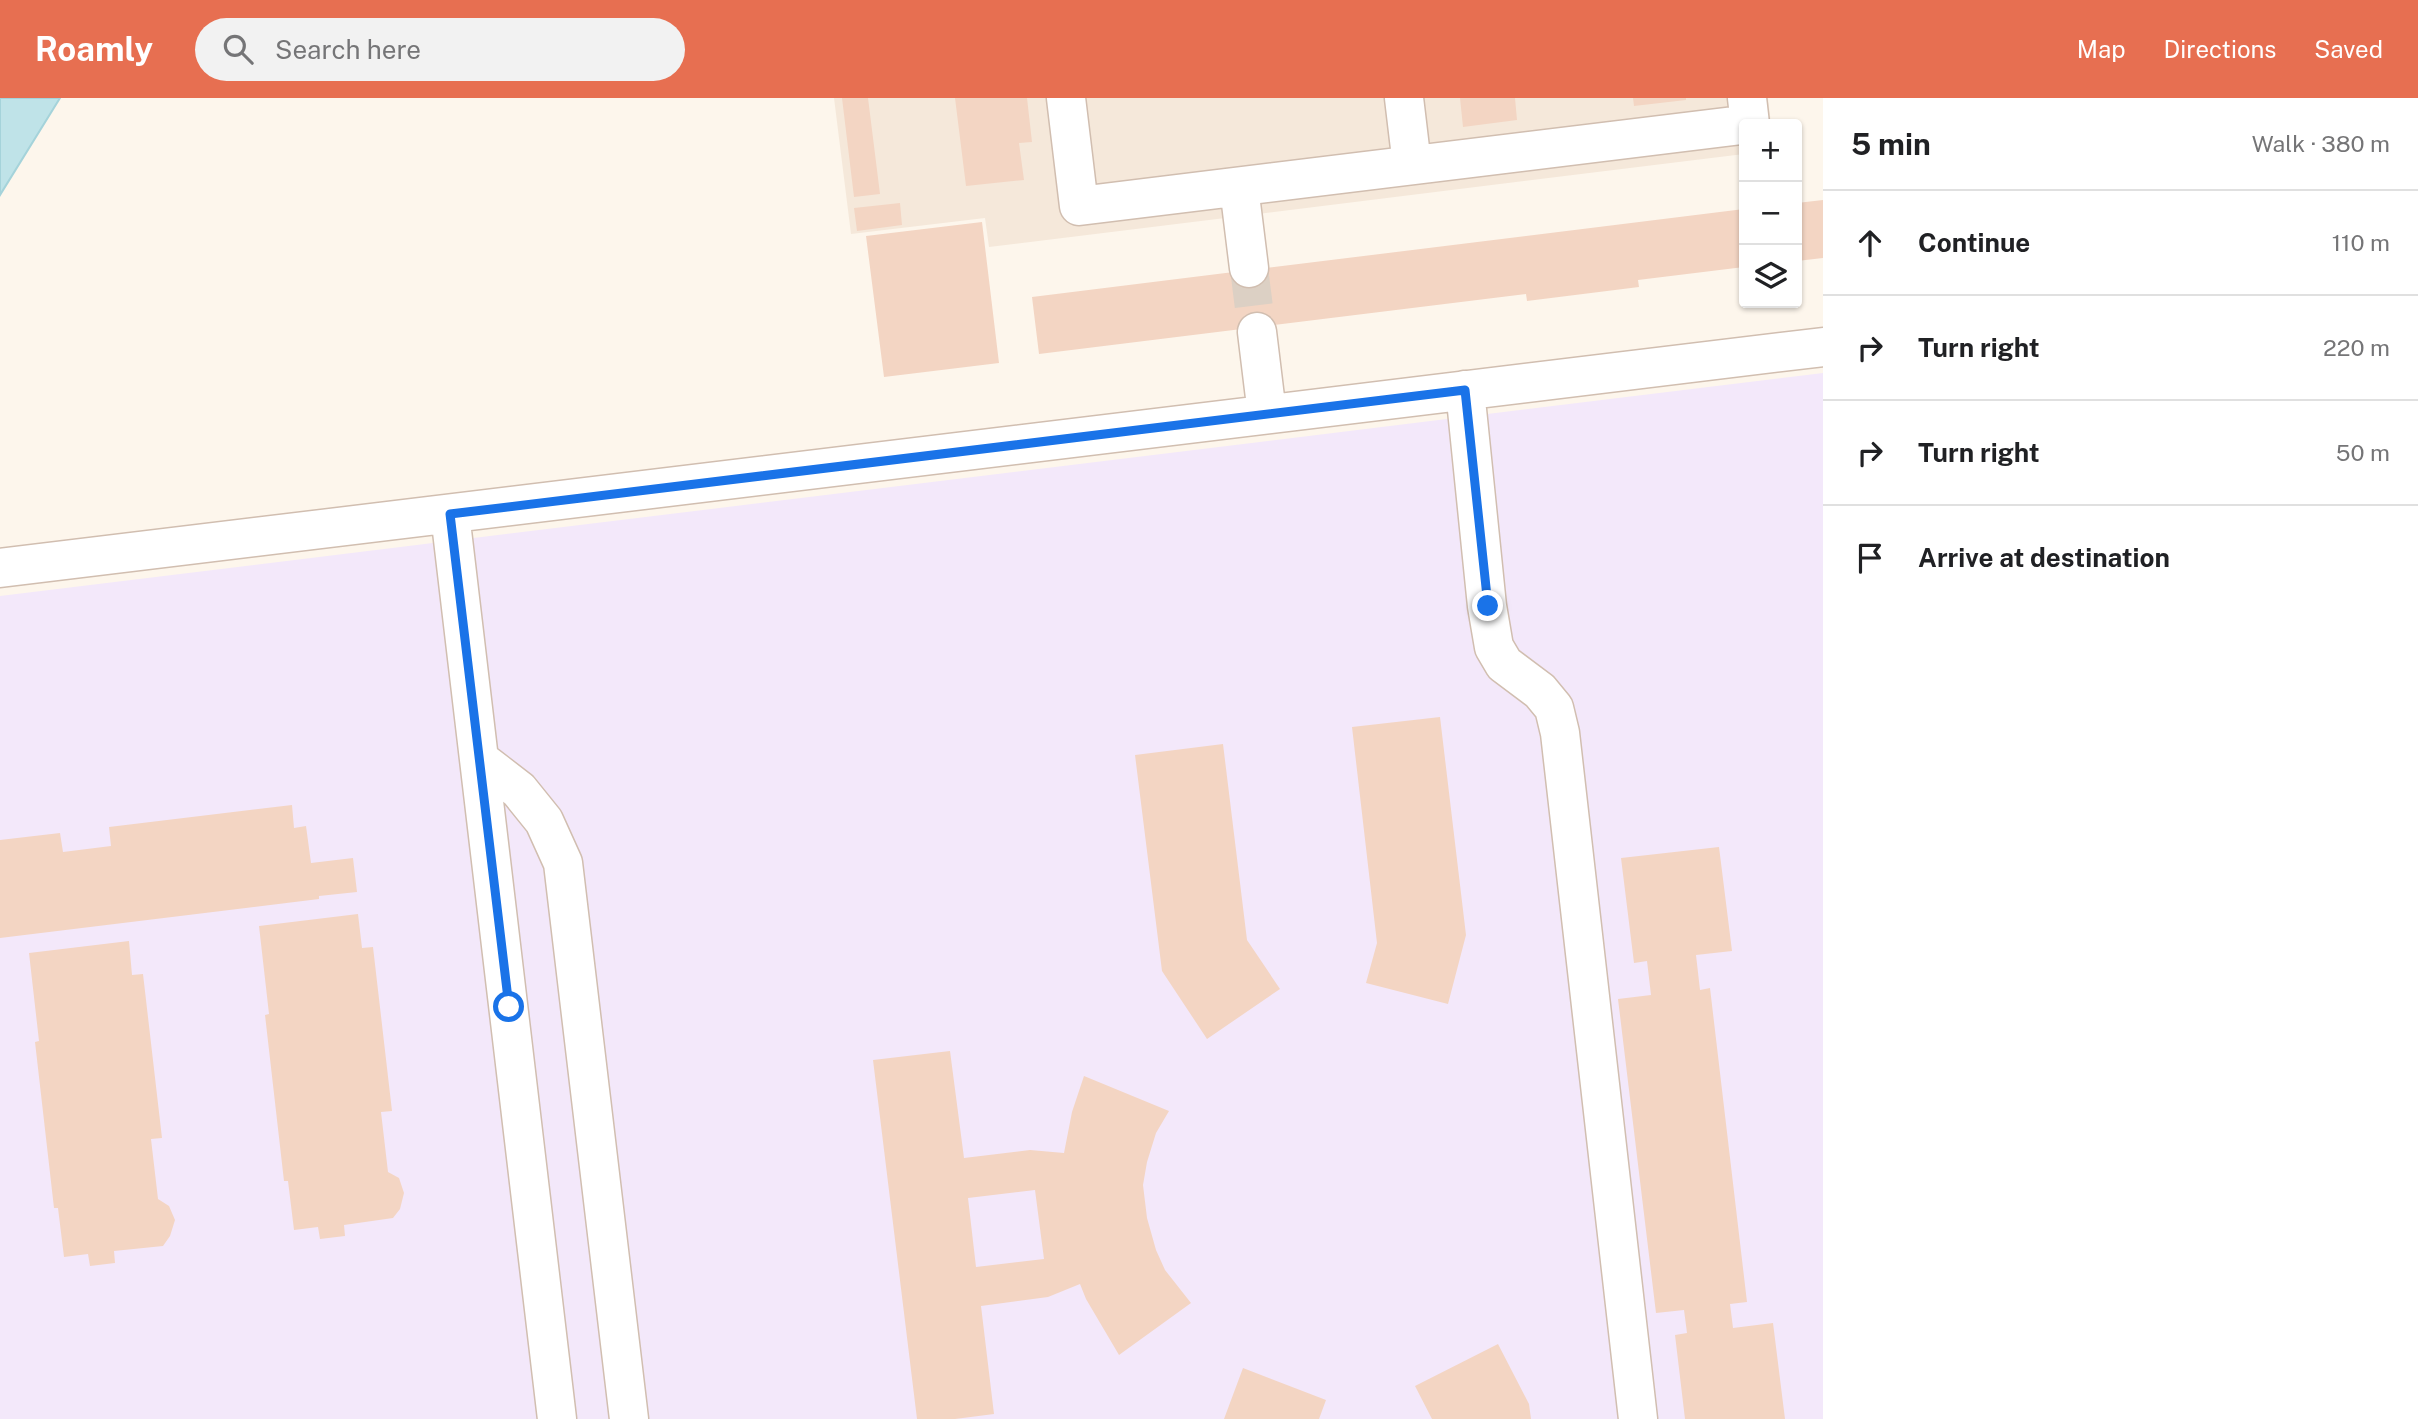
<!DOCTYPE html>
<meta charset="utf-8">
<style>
:root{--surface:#fff;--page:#f2f2f2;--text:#202124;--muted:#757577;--line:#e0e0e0;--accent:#e76f51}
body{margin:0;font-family:"Public Sans",sans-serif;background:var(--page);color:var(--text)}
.controls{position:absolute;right:21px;top:21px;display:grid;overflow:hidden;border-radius:7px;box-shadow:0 2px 5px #0004}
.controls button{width:63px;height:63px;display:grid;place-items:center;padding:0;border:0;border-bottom:2px solid var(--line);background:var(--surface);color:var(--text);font:35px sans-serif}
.stop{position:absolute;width:21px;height:21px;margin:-16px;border:5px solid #1a73e8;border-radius:50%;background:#fff}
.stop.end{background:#1a73e8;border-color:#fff;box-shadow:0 2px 7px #0008}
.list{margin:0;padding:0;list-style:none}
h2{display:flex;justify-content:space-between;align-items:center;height:91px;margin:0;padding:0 28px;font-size:30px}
h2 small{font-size:23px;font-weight:400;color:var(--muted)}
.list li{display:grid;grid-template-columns:46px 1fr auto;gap:21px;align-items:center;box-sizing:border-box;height:105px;padding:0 28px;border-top:2px solid var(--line)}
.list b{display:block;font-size:26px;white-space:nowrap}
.list em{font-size:23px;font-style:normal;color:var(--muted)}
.icon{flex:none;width:38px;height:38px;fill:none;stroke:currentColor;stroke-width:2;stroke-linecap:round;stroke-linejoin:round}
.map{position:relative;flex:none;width:1823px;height:1321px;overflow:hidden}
header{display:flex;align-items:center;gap:42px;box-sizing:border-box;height:98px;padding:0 35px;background:var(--accent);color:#fff}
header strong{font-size:33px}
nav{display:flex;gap:38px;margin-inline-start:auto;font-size:24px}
.search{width:490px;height:63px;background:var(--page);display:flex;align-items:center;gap:18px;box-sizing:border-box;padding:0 24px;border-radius:38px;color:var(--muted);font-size:26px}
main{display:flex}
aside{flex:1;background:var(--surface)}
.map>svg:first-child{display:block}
.residential{fill:#f5e8da}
.education{fill:#f3e8fa}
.water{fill:#bfe3e8;stroke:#a5d3da;stroke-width:2}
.building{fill:#f3d5c3;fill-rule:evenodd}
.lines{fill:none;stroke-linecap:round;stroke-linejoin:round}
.minor-tunnel{stroke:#dcd0c4;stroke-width:38;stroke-dasharray:38 19;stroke-linecap:butt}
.minor-casing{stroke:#d1beb0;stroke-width:41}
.minor{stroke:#fff;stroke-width:38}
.route{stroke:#1a73e8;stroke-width:9}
</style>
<header>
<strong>Roamly</strong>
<div class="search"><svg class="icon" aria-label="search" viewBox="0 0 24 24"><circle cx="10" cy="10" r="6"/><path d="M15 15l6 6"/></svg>Search here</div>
<nav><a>Map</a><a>Directions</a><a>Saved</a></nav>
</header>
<main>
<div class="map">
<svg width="1823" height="1321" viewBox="0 0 1823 1321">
<rect width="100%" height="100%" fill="#fdf6ec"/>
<path class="residential" d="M834 0H1768L1771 26H1744V56L989 149 985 120 851 136Z"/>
<path class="education" d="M1823 275V1321H0V498Z"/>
<path class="water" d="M0 0H60L0 97Z"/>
<path class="building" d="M842 0H868L880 96 854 99Z
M955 0H1027L1032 44 1019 45 1024 82 966 88Z
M1460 0H1515L1517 22 1463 29Z
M1633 0H1686V2L1634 8Z
M1823 102V160L1797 163V105Z
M900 105 902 127 857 133 854 110Z
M1744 111V169L1638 182 1639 189 1527 203 1526 196 1039 256 1032 199Z
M982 124 999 265 884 279 866 138Z
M1440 619 1466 837 1448 906 1366 885 1377 845 1352 629Z
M1223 646 1247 842 1280 891 1207 941 1162 873 1135 657Z
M292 707 294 730 306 728 311 765 353 760 357 794 319 798V801L0 840V742L60 735 63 754 111 748 109 729Z
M1719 749 1732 853 1696 857 1700 892 1710 890 1747 1204 1730 1206 1733 1230 1773 1225 1785 1321H1685L1675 1237 1687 1235 1684 1212 1656 1215 1618 901 1651 897 1647 863 1634 865 1621 760Z
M358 816 362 850 373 849 392 1013 381 1014 388 1074 399 1080 404 1095 400 1111 393 1120 344 1127 345 1138 320 1141 318 1129 294 1132 288 1083H284L265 917 269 916 259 828Z
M129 843 132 877 143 876 162 1040 151 1041 158 1101 169 1108 175 1122 170 1138 163 1148 114 1153 115 1165 90 1168 88 1156 64 1159 58 1110H54L35 944 39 943 29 855Z
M950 953 964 1060 1030 1052 1064 1055 1072 1014 1084 978 1169 1013 1156 1035 1147 1064 1143 1087 1147 1120 1156 1152 1165 1172 1191 1205 1119 1257 1086 1201 1080 1186 1048 1199 981 1208 994 1316 955 1321H917L873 962ZM1035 1092 1044 1161 976 1169 968 1100Z
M1498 1246 1529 1306 1531 1321H1432L1415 1288Z
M1243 1270 1326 1302 1319 1321H1224Z"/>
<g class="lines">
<path class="minor-tunnel" d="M1249 170 1257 234"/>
<g class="minor-casing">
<path id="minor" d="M1066 0 1079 108 1750 26 1747 0
M1404 0 1412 67
M1239 89 1249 170
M1257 234 1267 316
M1465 292 1487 508 1494 549 1504 566 1540 593 1554 610 1560 635 1638 1321
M450 416 557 1321
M0 470 1823 249
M480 662 519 692 544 723 563 765 629 1321"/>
</g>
<use href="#minor" class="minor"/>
</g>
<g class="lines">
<path class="route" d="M509 909 450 416 1465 292 1488 508"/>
</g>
</svg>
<div class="controls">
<button>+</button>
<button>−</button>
<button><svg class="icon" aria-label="layers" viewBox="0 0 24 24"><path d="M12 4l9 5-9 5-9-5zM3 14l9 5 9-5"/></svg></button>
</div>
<div class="stop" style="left:509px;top:909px"></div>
<div class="stop end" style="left:1488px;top:508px"></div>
</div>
<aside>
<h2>5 min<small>Walk · 380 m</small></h2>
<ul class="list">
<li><svg class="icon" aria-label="ahead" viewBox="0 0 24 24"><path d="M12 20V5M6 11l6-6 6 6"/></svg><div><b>Continue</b></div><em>110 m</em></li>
<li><svg class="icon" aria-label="right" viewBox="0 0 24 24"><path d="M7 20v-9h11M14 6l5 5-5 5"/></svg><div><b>Turn right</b></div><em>220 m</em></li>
<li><svg class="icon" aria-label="right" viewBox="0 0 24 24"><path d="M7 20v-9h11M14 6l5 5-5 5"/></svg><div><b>Turn right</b></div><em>50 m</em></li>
<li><svg class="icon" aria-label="arrive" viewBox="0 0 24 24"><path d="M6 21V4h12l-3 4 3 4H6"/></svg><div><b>Arrive at destination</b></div></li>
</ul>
</aside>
</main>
